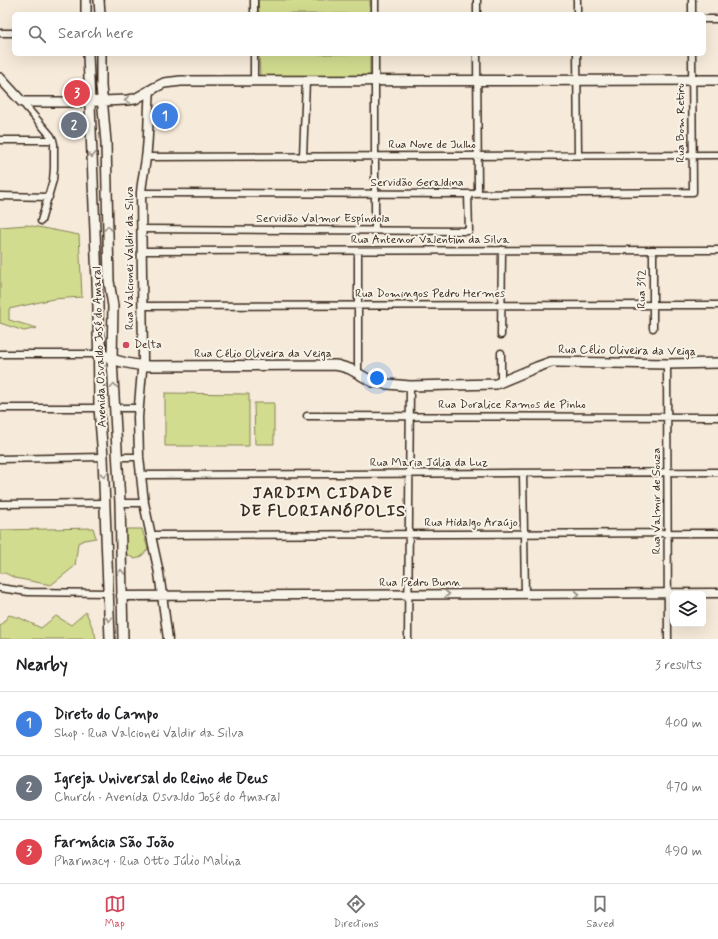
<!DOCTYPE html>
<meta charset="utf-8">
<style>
:root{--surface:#fff;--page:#f2f2f2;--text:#202124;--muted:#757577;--line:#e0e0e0;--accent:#d1495b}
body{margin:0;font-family:Mynerve,sans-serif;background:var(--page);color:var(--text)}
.controls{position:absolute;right:12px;bottom:12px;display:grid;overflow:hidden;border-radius:6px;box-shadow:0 4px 16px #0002}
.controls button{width:36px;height:36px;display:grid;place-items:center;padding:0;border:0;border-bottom:1px solid var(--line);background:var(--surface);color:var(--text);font:20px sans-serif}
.you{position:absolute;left:377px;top:378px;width:14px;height:14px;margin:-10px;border:3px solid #fff;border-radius:50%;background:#1a73e8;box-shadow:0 0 0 6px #1a73e833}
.badge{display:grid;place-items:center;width:26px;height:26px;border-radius:50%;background:var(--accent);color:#fff;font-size:13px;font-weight:700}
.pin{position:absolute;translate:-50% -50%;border:2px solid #fff;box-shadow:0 1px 4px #0006}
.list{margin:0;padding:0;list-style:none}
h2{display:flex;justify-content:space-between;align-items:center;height:52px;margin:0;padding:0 16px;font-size:17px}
h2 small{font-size:13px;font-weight:400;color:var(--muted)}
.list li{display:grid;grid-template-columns:26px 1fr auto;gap:12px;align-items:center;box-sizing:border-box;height:64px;padding:0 16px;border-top:1px solid var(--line)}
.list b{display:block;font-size:15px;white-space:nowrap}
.list p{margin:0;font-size:13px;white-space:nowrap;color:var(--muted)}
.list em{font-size:13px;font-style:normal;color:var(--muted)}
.icon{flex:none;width:22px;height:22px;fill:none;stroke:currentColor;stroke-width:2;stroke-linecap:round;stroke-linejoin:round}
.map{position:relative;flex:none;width:718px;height:639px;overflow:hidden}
.search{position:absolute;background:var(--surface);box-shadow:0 4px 16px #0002;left:12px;right:12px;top:12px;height:44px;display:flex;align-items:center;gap:10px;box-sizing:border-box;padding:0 14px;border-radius:6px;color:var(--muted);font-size:15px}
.sheet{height:244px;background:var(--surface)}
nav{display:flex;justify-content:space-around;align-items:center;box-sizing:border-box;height:56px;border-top:1px solid var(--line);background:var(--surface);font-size:11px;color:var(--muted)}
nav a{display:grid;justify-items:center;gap:2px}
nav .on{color:var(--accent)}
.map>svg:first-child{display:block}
.green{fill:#d2dc8f;stroke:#868356}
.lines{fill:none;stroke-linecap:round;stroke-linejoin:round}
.minor-casing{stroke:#3b2a1e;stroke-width:9}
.tertiary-casing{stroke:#3b2a1e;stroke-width:11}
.secondary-casing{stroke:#3b2a1e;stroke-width:12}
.minor{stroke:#f7f3e8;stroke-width:6}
.tertiary{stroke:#f7f3e8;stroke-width:8}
.secondary{stroke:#f7f3e8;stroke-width:9}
.oneway{stroke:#998e83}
.poi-dot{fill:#d1495b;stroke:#f7f3e8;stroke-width:1.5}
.labels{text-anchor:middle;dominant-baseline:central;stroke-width:4;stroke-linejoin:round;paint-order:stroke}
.street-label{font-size:12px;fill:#3b2a1e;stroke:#f7f3e8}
.poi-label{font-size:12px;fill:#3b2a1e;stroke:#f7f3e8;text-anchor:start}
.district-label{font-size:16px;font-weight:bold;letter-spacing:1px;fill:#3b2a1e;stroke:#f7f3e8}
</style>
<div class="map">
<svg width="718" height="639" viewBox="0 0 718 639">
<rect width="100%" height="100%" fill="#f6eada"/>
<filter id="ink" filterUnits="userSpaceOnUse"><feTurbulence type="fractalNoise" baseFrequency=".025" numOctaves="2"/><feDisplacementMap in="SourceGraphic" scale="8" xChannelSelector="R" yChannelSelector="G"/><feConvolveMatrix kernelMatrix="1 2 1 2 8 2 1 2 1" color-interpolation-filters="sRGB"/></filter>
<g filter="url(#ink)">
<path class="green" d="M258 0H370V14H259Z
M259 54H370V77L260 76Z
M27 225 79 235 82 297 53 299 9 309V320L37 328 24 331 0 323V227Z
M165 393 249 394V446H165Z
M254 403H274V444H255Z
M93 528 96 538 84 540 78 543 75 566 51 585 15 578 5 573H0V530Z
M124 529H142L148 549 141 557 135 559 126 554Z
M86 612 95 634 96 639H0V626L9 615 20 618 41 628 56 616 71 625Z"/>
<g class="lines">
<g class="minor-casing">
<path id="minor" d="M254 0V14
M477 0V14
M577 0V14
M692 0V14
M375 14V0
M704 19H718
M0 33H14
M254 54V81
M477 54 478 194
M577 54 578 155
M22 102 51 136 53 140 54 144V168L53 180 41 221
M0 140H53
M303 156 306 81
M146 157 718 155
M141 193 468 194 693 192 692 54
M0 196 49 197
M141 229 469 231 468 194
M375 230V54
M653 250V328
M142 251 718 250
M143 306 718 305
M501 335 502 250
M501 353V382
M0 354H99
M667 364 668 639
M358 374V251
M0 408H99
M121 408H139
M307 416 718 417
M124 457H139
M0 459 103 457
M523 473 525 594
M141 475 718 472
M120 503H144
M0 504 105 503
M151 535 718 533
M0 588 28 592 108 593
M408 639 410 386"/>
</g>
<g class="tertiary-casing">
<path id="tertiary" d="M150 90C148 110 149 130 147 149 146 164 142 178 141 193L143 359 138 417 139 457 144 503 159 573 168 639
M121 596 718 593"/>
</g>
<g class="secondary-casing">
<path id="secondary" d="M86 0V14
M99 0 100 14
M88 54 98 307 99 408 103 457 110 639
M101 54V86L106 142 109 281 113 306 112 360 120 503 123 639
M0 78 22 102H78L127 100 135 99 156 87 164 83 181 81 718 80
M98 335C101 341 100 348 102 353 107 361 141 366 150 366L335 365 340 366 350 369 373 382 388 384 410 386 496 384 501 382 537 367 551 362H557L667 364 718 363"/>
</g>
<use href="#minor" class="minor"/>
<use href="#tertiary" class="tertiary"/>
<use href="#secondary" class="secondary"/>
</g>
<defs><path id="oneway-chevron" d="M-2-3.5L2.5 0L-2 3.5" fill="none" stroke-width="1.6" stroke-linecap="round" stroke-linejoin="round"/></defs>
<g class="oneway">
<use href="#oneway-chevron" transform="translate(127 100) rotate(170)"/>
<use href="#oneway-chevron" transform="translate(92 155) rotate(88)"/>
<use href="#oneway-chevron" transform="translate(108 228) rotate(-91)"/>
<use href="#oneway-chevron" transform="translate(114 386) rotate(-93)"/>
<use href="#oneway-chevron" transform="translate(104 475) rotate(88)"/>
<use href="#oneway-chevron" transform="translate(121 572) rotate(-91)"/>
<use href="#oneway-chevron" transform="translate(447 594)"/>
<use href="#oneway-chevron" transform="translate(577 594)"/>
<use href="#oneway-chevron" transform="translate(109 619) rotate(88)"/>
</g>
</g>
<circle class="poi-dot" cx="126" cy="345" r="4"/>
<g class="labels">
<g class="street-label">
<text transform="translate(681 123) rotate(-90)">Rua Bom Retiro</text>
<text x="432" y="145">Rua Nove de Julho</text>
<text x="417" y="183">Servidão Geraldina</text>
<text x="323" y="219">Servidão Valmor Espíndola</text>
<text x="430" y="240">Rua Antenor Valentim da Silva</text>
<text transform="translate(130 258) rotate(-90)">Rua Valcionei Valdir da Silva</text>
<text transform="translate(642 289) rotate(-90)">Rua 312</text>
<text x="430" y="294">Rua Domingos Pedro Hermes</text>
<text transform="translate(100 347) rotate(-92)">Avenida Osvaldo José do Amaral</text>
<text transform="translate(627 351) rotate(1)">Rua Célio Oliveira da Veiga</text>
<text x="263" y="354">Rua Célio Oliveira da Veiga</text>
<text x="512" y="405">Rua Doralice Ramos de Pinho</text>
<text x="429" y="463">Rua Maria Júlia da Luz</text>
<text transform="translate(657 501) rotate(-90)">Rua Valmir de Souza</text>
<text x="471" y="523">Rua Hidalgo Araújo</text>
<text x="420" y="583">Rua Pedro Bunn</text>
</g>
<g class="poi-label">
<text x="134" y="345">Delta</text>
</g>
<g class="district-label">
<text x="323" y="493">JARDIM CIDADE<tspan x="323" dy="18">DE FLORIANÓPOLIS</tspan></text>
</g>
</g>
</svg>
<div class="controls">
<button><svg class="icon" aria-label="layers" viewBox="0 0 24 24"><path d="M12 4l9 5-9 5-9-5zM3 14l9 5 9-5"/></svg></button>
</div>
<div class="you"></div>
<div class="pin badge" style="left:165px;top:116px;background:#3f7fe0">1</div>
<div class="pin badge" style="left:74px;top:125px;background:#6b7280">2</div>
<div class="pin badge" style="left:77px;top:93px;background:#e0444e">3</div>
<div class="search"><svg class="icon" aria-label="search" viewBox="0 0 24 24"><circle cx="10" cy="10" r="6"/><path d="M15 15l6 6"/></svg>Search here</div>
</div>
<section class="sheet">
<h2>Nearby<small>3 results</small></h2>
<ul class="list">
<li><span class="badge" style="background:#3f7fe0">1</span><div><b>Direto do Campo</b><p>Shop · Rua Valcionei Valdir da Silva</p></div><em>400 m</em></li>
<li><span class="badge" style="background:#6b7280">2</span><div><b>Igreja Universal do Reino de Deus</b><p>Church · Avenida Osvaldo José do Amaral</p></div><em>470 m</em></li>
<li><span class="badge" style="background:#e0444e">3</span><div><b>Farmácia São João</b><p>Pharmacy · Rua Otto Júlio Malina</p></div><em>490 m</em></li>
</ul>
</section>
<nav>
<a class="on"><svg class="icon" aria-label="map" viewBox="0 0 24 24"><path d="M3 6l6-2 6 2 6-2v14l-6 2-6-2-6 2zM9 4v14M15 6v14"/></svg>Map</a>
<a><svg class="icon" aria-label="directions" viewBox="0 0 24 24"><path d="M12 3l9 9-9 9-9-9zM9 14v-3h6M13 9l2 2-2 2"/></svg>Directions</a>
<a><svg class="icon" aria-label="saved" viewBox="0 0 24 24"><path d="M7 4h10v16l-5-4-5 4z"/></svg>Saved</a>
</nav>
